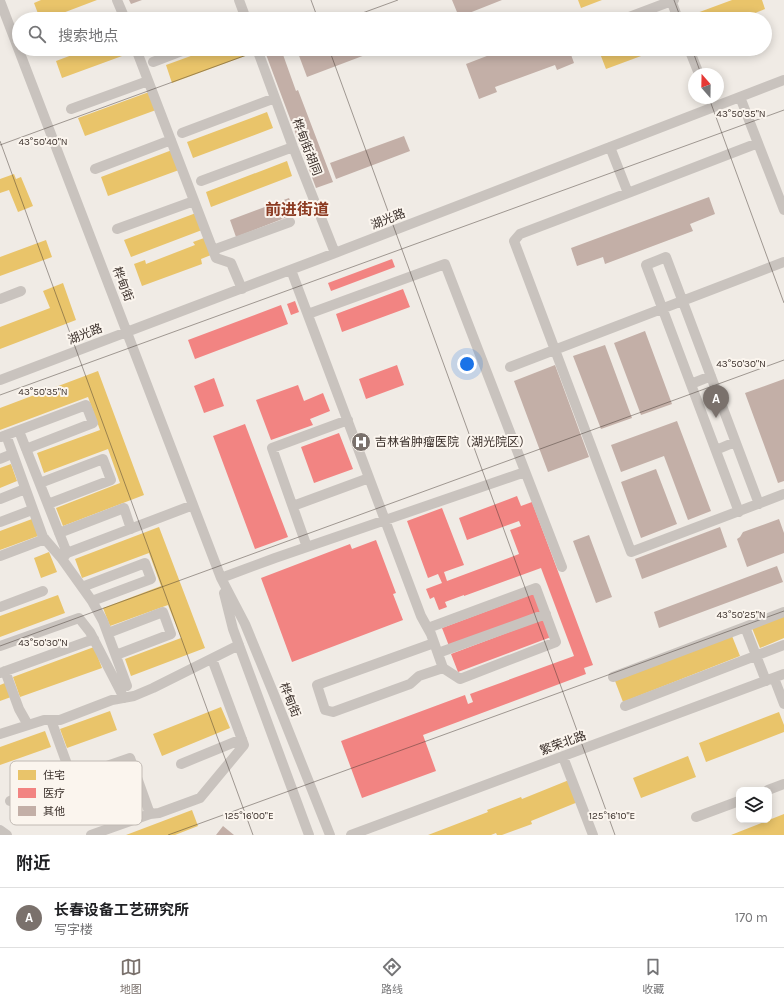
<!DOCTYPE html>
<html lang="zh">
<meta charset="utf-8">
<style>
:root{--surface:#fff;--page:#f6f6f6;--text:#202124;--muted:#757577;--line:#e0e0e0;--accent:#7a716c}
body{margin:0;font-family:Karla,"Noto Sans SC",sans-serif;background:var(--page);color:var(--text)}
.controls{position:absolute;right:12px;bottom:12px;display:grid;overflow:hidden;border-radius:8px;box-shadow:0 2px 10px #0003}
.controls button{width:36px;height:36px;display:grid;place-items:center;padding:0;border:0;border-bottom:1px solid var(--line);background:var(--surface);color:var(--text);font:20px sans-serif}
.compass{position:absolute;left:688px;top:68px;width:36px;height:36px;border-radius:50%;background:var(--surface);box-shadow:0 2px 10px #0003;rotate:340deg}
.you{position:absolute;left:467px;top:364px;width:14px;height:14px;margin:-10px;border:3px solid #fff;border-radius:50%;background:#1a73e8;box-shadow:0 0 0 6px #1a73e833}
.badge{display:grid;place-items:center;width:26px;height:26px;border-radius:50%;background:var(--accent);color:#fff;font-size:13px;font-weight:700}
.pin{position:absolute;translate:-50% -33px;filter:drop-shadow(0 1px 2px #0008)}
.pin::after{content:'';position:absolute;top:21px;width:14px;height:12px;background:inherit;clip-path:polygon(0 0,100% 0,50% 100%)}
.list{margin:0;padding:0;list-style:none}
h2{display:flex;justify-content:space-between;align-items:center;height:52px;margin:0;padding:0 16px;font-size:17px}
h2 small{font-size:13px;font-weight:400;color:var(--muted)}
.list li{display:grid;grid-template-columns:26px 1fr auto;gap:12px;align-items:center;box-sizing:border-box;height:60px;padding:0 16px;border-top:1px solid var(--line)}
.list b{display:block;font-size:15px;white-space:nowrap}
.list p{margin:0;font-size:13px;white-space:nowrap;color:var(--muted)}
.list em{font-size:13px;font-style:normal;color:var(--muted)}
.icon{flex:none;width:22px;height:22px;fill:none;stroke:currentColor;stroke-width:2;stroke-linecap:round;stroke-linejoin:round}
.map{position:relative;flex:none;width:784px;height:835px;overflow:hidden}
.search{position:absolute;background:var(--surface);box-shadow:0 2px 10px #0003;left:12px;right:12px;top:12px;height:44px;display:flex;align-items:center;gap:10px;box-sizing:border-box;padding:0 14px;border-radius:22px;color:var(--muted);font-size:15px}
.sheet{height:112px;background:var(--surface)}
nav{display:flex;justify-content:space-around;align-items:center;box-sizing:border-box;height:56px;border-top:1px solid var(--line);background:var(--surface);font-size:11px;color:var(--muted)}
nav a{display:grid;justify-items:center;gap:2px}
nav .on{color:var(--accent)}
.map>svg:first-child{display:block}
.homes{fill:#e9c46a}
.health{fill:#f28482}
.building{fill:#c3afa7}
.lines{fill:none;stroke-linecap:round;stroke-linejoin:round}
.minor{stroke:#c9c3be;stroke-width:10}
.ticks{fill:none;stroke:#3b302b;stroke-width:1;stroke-opacity:0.45}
.labels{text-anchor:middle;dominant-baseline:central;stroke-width:4;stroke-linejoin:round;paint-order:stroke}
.street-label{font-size:12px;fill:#3b302b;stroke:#fbf5ee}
.poi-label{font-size:12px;fill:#3b302b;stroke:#fbf5ee;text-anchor:start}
.district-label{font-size:16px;font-weight:bold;fill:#8c3b22;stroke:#fbf5ee}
.key{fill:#fbf5ee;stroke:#c1bab4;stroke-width:1}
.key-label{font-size:11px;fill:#3b302b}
.ticks-label{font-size:10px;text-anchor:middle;fill:#3b302b;stroke:#fbf5ee;stroke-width:4;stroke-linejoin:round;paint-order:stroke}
</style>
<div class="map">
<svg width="784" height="835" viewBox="0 0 784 835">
<rect width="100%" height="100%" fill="#f0ebe5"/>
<path class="homes" d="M41 0H97L47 19H40L34 3Z
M578 0H602L581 8Z
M732 0H762L765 9 740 19H687L686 17Z
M88 49H132L133 52 62 78 56 61Z
M210 49H246L248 55 172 83 166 65Z
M604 49H660L606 69 599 51Z
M149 92 156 110 85 136 78 118Z
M267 112 273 128 193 158 187 142Z
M172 150 179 170 108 196 101 177Z
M287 161 292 176 211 207 206 192Z
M14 174 16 179 21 177 33 206 18 212 9 190 0 193V179Z
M196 213 202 230 131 257 124 240Z
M204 238 211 255 201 259 202 264 142 286 134 264 145 260 146 264 195 245 193 242Z
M46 240 52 257 0 276V257Z
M63 283 76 320 0 349V327L50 308 43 291Z
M98 371 144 495 63 526 56 508 120 483 108 449 44 473 37 453 100 430 88 397 0 430V408Z
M11 464 17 481 0 488V468Z
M32 519 38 536 0 550V531Z
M159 527 205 648 131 676 125 659 181 638 168 605 110 626 103 608 161 586 149 553 82 578 75 559Z
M49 552 57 572 41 578 34 558Z
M58 595 65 613 0 637V616Z
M784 616V638L760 648 752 628Z
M732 636 740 656 623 702 615 681Z
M94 647 102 668 20 697 13 677Z
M5 683 11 697 0 701V685Z
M221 707 230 728 162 756 153 734Z
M110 711 117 730 67 748 60 729Z
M779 712 784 725V732L706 762 699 743Z
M45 731 51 747 0 765V747Z
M688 756 696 777 641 798 633 778Z
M569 780 578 802 531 821 532 824 502 835H497L496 833 491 835H428L488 812 487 810 521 797 522 799Z
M192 810 198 826 175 835H126Z
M784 814V835H731Z"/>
<path class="health" d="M392 259 395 267 331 291 328 283Z
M403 289 410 307 342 332 336 314Z
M295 301 299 312 291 315 287 304Z
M281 305 288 324 195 359 188 340Z
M397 365 404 385 366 399 359 379Z
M214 378 224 406 204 413 194 386Z
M298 385 304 401 323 393 330 411 310 419 313 425 271 440 256 400Z
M245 424 288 537 255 549 213 436Z
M339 433 353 469 314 483 301 447Z
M517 496 521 506 532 502 593 665 584 668 586 674 423 735 436 771 362 798 341 741 465 695 468 704 473 702 470 694 574 656 541 568 464 596V595L445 602 447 607 439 610 434 597 430 599 426 589 442 583 438 574 428 578 407 521 442 508 464 565 444 572 447 581 519 554 510 530 521 526 519 521 467 540 459 518Z
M376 540 396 593 393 594 403 620 292 662 261 578 350 544 352 549Z
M535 593 541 612 449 646 442 628Z
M544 619 551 637 458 672 451 654Z"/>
<path class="building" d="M129 0H142L131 4Z
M452 0H502L459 17Z
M264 49H281L296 91 298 90 333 182 316 188Z
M308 49H381L307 77 298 53Z
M505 49H569L574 63 557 70 555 65 495 87 497 92 479 99 466 64Z
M404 136 410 151 336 179 330 163Z
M709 197 715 214 690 224 693 231 605 264 603 257 577 266 571 248Z
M289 198 295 214 236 237 230 220Z
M645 331 672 404 641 415 614 343Z
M605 345 632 418 601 429 573 356Z
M555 365 589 457 548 472 514 381Z
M784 379V481L778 483 745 393Z
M677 421 711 511 688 520 664 456 621 472 611 445Z
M656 469 677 524 641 538 621 482Z
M779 519 784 533V553L747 567 737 539 740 537 743 532Z
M720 527 727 547 642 579 635 559Z
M589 535 612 597 596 603 573 541Z
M777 566 783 582 659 628 654 612Z
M223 826 234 835H216Z"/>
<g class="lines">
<path class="minor" d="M117 0 125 19
M239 0 246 19
M671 0 678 19
M0 1 221 578 245 624 275 697 330 835
M624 19 674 0
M136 49 216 258 231 263 242 289
M257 49 293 147 335 253
M689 49 699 74
M54 51 60 49
M153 62 187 49
M740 97 784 210
M71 109 148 81
M182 133 275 98
M610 147 628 193 520 234 514 241 631 552 784 494
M95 169 171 140
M201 181 293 147
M628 193 758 143
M117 229 194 201
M213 250 290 222
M291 270 421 616 431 634 443 668 460 679 556 642 536 588 428 628
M0 299 21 291
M308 314 445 264 562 567
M510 367 784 262
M0 380 335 253 784 80
M691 384 711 376
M19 431 67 553 62 559
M6 435 43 537 62 559 92 601 103 621 127 686
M1 437 86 405 93 423 26 449
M716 450 735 442
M0 459 12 454
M40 483 103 459 111 480 48 504
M0 499 25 489
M293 506 369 478
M739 512 646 265 666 257 759 504
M0 522 32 510
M59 533 124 508 131 529
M307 547 272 448 348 420
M67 553 193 505
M0 556 45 539
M221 578 275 558 525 472
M82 587 145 563 151 579 92 601
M224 593 233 629 309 835
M0 607 43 591
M108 633 163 612 171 634 116 655
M434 643 317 685 325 710 333 712 410 684 419 676 443 668
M0 646 79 618 90 632 124 698
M438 653 546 614
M5 671 19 709 28 725
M0 673 94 639
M613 677 745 627
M774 678 784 704
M766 681 745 627 784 612
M625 706 784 645
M0 734 44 720H60L112 700 134 696 153 688 239 645
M563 757 593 835
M181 764 242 739
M72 778 130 758 150 814 91 835
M768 790 784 784
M10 801 72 778 51 720
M150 814 159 813 200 798 244 745 212 659
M696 817 739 801
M0 830 7 835
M351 835 784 674"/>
</g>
<path class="ticks" d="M311 0 318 19M674 0 681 19M346 19 398 0M329 49 615 835M692 49 701 74M709 98 784 303M0 141 253 835M0 145 263 49M0 395 784 110M0 646 784 360M168 835 784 611"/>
<defs>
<g id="hospital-disc" transform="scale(1)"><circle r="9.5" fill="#7a716c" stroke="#fbf5ee"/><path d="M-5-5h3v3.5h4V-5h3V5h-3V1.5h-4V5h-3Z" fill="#fff"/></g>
</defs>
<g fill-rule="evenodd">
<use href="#hospital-disc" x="361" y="442"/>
</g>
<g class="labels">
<g class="street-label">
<text transform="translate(307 147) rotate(69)">桦甸街胡同</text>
<text transform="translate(388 219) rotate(-21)">湖光路</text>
<text transform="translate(123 284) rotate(69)">桦甸街</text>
<text transform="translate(85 334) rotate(-21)">湖光路</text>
<text transform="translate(290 700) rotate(68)">桦甸街</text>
<text transform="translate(563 743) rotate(-20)">繁荣北路</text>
</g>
<g class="poi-label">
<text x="375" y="442">吉林省肿瘤医院（湖光院区）</text>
</g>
<g class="district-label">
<text x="297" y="209">前进街道</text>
</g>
</g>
<rect x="10" y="761" width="132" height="64" rx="6" class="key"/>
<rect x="18" y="770" width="18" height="10" fill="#e9c46a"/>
<rect x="18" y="788" width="18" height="10" fill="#f28482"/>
<rect x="18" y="806" width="18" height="10" fill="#c3afa7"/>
<g class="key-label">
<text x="43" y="779">住宅</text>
<text x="43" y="797">医疗</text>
<text x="43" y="815">其他</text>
</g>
<g class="ticks-label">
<text x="741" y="117">43°50'35"N</text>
<text x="43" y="145">43°50'40"N</text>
<text x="741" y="367">43°50'30"N</text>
<text x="43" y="395">43°50'35"N</text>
<text x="741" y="618">43°50'25"N</text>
<text x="43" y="646">43°50'30"N</text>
<text x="249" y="819">125°16'00"E</text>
<text x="612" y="819">125°16'10"E</text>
</g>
</svg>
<div class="controls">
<button><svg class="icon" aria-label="layers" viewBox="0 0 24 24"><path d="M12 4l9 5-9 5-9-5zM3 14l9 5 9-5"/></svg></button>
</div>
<svg class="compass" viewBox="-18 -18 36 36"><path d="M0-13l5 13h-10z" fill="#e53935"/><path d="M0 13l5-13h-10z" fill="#757577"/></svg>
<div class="you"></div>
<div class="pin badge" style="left:716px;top:418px">A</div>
<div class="search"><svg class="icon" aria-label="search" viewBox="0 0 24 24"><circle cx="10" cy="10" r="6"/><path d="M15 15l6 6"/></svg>搜索地点</div>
</div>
<section class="sheet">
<h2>附近<small></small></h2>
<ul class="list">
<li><span class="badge">A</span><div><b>长春设备工艺研究所</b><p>写字楼</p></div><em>170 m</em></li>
</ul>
</section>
<nav>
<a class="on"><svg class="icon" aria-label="map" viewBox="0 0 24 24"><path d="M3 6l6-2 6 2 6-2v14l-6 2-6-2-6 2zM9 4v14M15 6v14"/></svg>地图</a>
<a><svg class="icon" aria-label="directions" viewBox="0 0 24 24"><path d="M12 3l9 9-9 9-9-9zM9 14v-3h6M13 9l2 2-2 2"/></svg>路线</a>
<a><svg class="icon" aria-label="saved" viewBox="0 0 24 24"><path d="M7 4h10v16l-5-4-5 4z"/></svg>收藏</a>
</nav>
